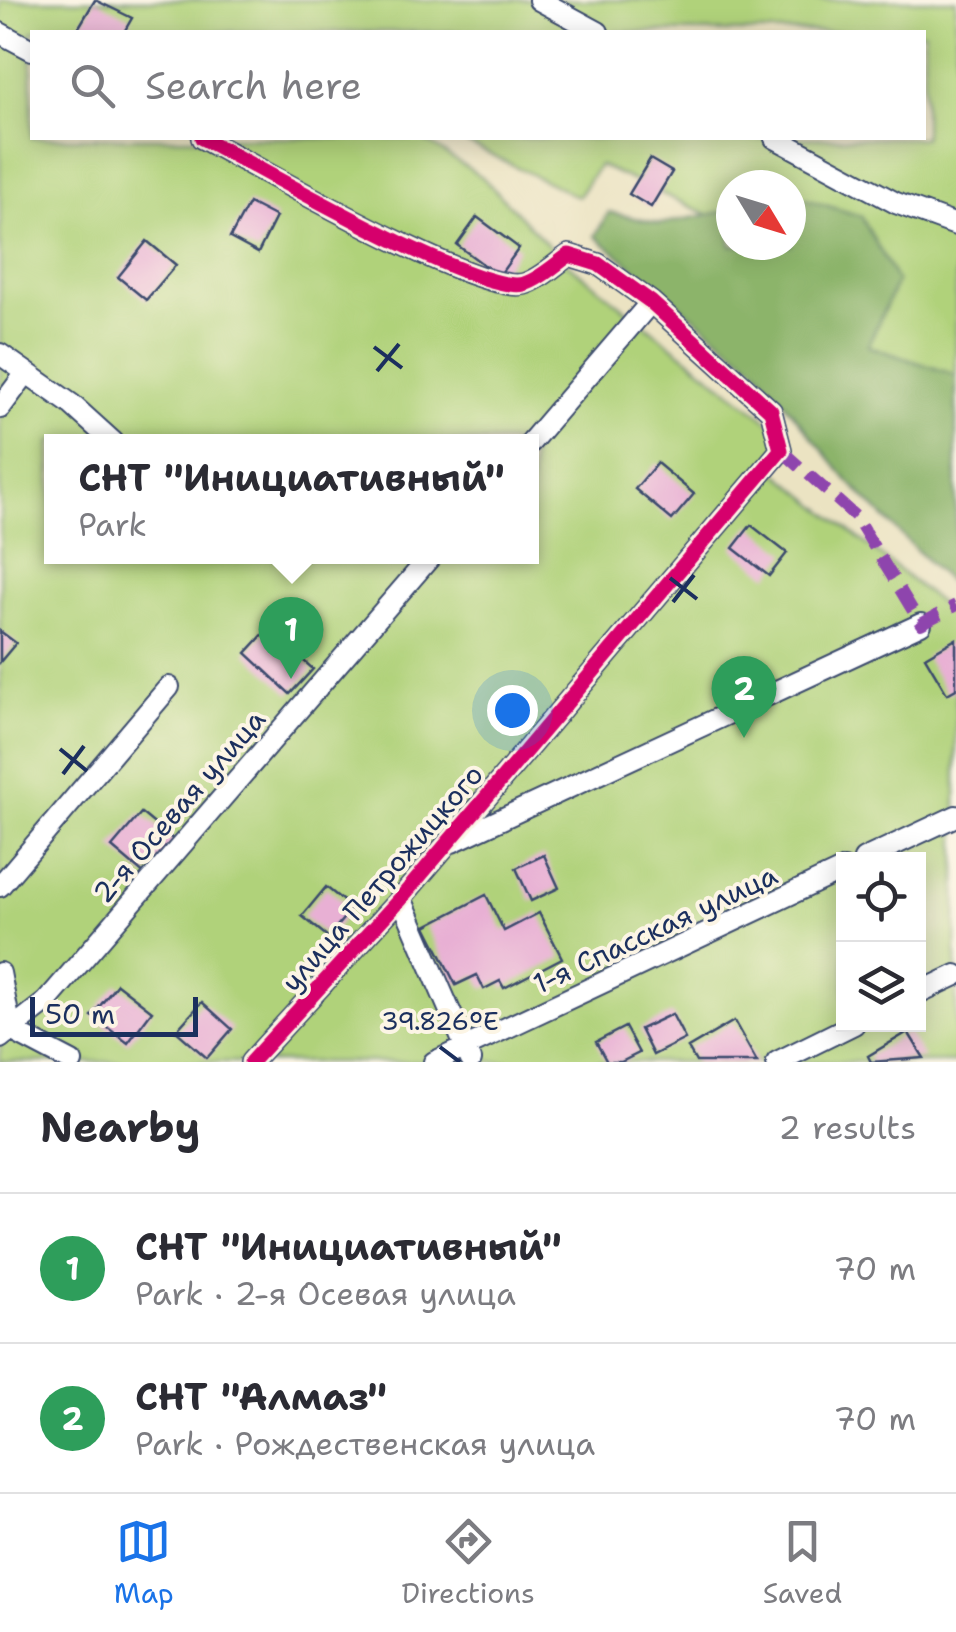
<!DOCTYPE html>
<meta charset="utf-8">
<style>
:root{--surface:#fff;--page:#f2f2f3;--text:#2b2b33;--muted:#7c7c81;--line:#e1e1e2;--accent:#1a73e8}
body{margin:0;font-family:"Shantell Sans",sans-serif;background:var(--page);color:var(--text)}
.controls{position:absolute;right:30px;bottom:30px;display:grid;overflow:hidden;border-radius:0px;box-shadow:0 5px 25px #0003}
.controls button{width:90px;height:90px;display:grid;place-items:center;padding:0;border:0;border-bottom:2px solid var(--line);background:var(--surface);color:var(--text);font:50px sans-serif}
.compass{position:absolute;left:716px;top:170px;width:90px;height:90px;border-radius:50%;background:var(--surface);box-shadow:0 5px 25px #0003;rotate:128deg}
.scale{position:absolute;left:30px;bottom:25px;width:168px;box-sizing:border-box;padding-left:10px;border:5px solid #1b2f5e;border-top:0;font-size:28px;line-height:35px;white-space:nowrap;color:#1b2f5e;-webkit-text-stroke:8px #fcf5e5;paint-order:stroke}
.you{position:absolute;left:512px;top:710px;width:35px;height:35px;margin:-25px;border:8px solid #fff;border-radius:50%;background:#1a73e8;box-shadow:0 0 0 15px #1a73e833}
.badge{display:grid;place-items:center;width:65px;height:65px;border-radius:50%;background:var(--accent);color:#fff;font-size:32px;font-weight:700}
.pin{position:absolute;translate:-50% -82px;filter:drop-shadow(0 2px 5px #0008)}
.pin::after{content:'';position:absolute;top:52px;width:35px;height:30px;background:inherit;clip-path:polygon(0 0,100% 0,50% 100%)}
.popup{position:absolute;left:44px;top:434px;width:495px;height:130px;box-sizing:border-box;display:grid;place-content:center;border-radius:0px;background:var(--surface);filter:drop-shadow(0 2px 8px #0005);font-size:32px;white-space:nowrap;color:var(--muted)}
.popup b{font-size:38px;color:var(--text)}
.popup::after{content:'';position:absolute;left:50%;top:100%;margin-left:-20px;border:20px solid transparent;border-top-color:var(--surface)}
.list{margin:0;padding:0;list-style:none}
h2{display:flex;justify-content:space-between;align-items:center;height:130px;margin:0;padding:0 40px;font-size:42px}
h2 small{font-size:32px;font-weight:400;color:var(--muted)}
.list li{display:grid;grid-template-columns:65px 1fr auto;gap:30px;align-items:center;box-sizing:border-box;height:150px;padding:0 40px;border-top:2px solid var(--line)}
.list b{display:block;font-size:38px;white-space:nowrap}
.list p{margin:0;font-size:32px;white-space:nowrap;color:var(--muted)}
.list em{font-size:32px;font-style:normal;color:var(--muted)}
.icon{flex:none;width:55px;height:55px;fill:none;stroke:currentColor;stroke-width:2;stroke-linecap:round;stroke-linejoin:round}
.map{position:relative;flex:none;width:956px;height:1062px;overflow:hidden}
.search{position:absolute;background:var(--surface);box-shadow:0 5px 25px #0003;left:30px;right:30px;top:30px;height:110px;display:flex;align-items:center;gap:25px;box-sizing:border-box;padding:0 35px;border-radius:0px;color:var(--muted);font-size:38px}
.sheet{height:430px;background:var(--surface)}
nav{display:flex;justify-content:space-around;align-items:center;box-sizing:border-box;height:140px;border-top:2px solid var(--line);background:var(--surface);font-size:28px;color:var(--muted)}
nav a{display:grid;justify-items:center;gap:5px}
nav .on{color:var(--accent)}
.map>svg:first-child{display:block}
.green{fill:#b0d27a;stroke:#66806c;stroke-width:2.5;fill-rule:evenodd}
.forest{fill:#8cb46a;stroke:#547264;stroke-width:2.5}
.building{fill:#e8b0d4}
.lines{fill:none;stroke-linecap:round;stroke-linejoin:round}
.minor-casing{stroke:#3a4a6d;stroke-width:24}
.minor{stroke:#fff;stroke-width:20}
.quiet{stroke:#8e44ad;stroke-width:12;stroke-dasharray:25 12;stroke-linecap:butt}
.cycleway-casing{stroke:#fcf5e5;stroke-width:21}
.cycleway{stroke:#d6006c;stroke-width:15}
.ticks{fill:none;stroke:#1b2f5e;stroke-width:4}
.labels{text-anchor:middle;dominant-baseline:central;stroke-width:8;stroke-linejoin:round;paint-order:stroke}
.street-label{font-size:28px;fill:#1b2f5e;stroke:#fcf5e5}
.ticks-label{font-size:25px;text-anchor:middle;fill:#1b2f5e;stroke:#fcf5e5;stroke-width:8;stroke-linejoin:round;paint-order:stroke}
</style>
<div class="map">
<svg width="956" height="1062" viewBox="0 0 956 1062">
<rect width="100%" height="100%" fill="#fcf5e5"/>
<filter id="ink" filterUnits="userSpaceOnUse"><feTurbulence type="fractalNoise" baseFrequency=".01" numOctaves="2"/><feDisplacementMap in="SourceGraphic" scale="20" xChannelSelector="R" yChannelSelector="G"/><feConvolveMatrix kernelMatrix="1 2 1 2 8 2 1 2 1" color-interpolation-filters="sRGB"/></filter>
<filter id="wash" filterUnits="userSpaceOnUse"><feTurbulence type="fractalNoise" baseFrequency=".0048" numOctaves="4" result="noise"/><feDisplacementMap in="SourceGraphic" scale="40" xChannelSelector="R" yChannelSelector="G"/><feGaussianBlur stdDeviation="2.25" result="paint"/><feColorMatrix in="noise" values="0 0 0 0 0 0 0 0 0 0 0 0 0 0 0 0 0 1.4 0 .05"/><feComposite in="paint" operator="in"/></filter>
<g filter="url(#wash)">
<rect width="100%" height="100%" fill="#ebe3c2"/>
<path class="green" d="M0 0H956V438L813 331 791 245V185H731V225L599 165 578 197 457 138H924V32H32V138H421L482 177 563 260 786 435 766 464 956 616V1062H0ZM51 442H531V556H51ZM844 859H918V1024H844Z"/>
<path class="forest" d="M799 197 861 216 897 281 868 346 956 375V590L848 481 756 368 595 236 609 212 660 224 731 210V245H791V199Z"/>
<g id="blocks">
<path class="building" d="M95 0 132 18 124 32H76Z
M650 159 672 172 651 207 629 194Z
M249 203 276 217 258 253 230 238Z
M477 217 519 248 499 276 457 245Z
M147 241 176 265 146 300 118 277Z
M657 463 694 494 672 520 635 489Z
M751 525 787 553 769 576 733 548Z
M268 629 313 669 290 694 246 653Z
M0 631 16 643 0 662Z
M956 639V689L947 694 925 657Z
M141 813 175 841 146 876 112 847Z
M544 855 559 888 531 901 516 868Z
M326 887 352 908 328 937 302 916Z
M486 895 504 931 539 913 562 958 504 988 500 981 484 989 477 975 456 985 426 926Z
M117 984 152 1011 128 1043 92 1016Z
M202 1002 232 1029 207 1058 176 1031Z
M672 1014 685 1039 653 1055 640 1029Z
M734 1021 757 1062H696L688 1048Z
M625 1027 639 1053 621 1062H607L596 1042Z
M908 1032 924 1058 871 1062 868 1056Z"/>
</g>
</g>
<g filter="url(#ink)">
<use href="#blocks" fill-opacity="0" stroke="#3a4a6d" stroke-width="2.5"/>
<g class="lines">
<g class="minor-casing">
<path id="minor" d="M539 0 598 32
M0 33 32 50
M202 138C254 165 478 296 524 284 539 280 556 264 569 255L598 264 651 302 771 411 781 450 401 898 251 1062
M775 138 896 203 956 225
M0 354 71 404 113 442
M0 408 26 373
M531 442 651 302
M452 842 921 624
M864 859 956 816
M0 886 169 687
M401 898 471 1060
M0 973 11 1030 72 1062
M918 993 956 975
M0 1038 46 1002 431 556
M434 1062 844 869
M777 1062 854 1024"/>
</g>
<use href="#minor" class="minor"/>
<path class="quiet" d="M781 450 856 517 921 624 956 605"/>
<g class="cycleway-casing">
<path id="cycleway" d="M202 138C254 165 478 296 524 284 539 280 556 264 569 255L598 264 651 302 771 411 781 450 401 898 251 1062"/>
</g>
<use href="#cycleway" class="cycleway"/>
</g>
</g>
<path class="ticks" d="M374 347 402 368M377 371 399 344M670 578 697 599M673 602 694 575M60 749 87 771M63 774 84 746M440 1047 460 1062"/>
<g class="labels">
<g class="street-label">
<text transform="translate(179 806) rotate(-49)">2-я Осевая улица</text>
<text transform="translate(382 878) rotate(-49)">улица Петрожицкого</text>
<text transform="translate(655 929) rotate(-25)">1-я Спасская улица</text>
</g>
</g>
<g class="ticks-label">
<text x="440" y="1030">39.826°E</text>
</g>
</svg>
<div class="controls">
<button><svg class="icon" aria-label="locate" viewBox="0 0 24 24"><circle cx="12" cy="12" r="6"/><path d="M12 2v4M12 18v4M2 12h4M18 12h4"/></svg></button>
<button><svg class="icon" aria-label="layers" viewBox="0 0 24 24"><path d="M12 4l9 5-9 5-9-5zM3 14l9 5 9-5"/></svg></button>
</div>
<svg class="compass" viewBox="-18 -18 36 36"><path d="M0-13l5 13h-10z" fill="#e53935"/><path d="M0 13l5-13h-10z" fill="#7c7c81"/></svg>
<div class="scale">50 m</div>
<div class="you"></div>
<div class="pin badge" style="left:291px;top:679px;background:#2e9e5b">1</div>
<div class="popup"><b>СНТ &quot;Инициативный&quot;</b>Park</div>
<div class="pin badge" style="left:744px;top:738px;background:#2e9e5b">2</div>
<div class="search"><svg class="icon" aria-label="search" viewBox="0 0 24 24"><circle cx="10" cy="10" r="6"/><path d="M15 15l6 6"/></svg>Search here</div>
</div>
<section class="sheet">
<h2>Nearby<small>2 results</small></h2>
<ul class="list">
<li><span class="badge" style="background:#2e9e5b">1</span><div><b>СНТ &quot;Инициативный&quot;</b><p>Park · 2-я Осевая улица</p></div><em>70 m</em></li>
<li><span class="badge" style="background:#2e9e5b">2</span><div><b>СНТ &quot;Алмаз&quot;</b><p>Park · Рождественская улица</p></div><em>70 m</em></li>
</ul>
</section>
<nav>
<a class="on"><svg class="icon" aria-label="map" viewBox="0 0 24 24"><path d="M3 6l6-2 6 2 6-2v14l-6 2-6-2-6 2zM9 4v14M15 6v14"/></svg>Map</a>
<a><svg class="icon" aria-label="directions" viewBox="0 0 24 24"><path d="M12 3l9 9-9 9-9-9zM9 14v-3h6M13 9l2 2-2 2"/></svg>Directions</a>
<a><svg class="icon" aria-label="saved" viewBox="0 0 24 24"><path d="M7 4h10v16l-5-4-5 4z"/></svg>Saved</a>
</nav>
